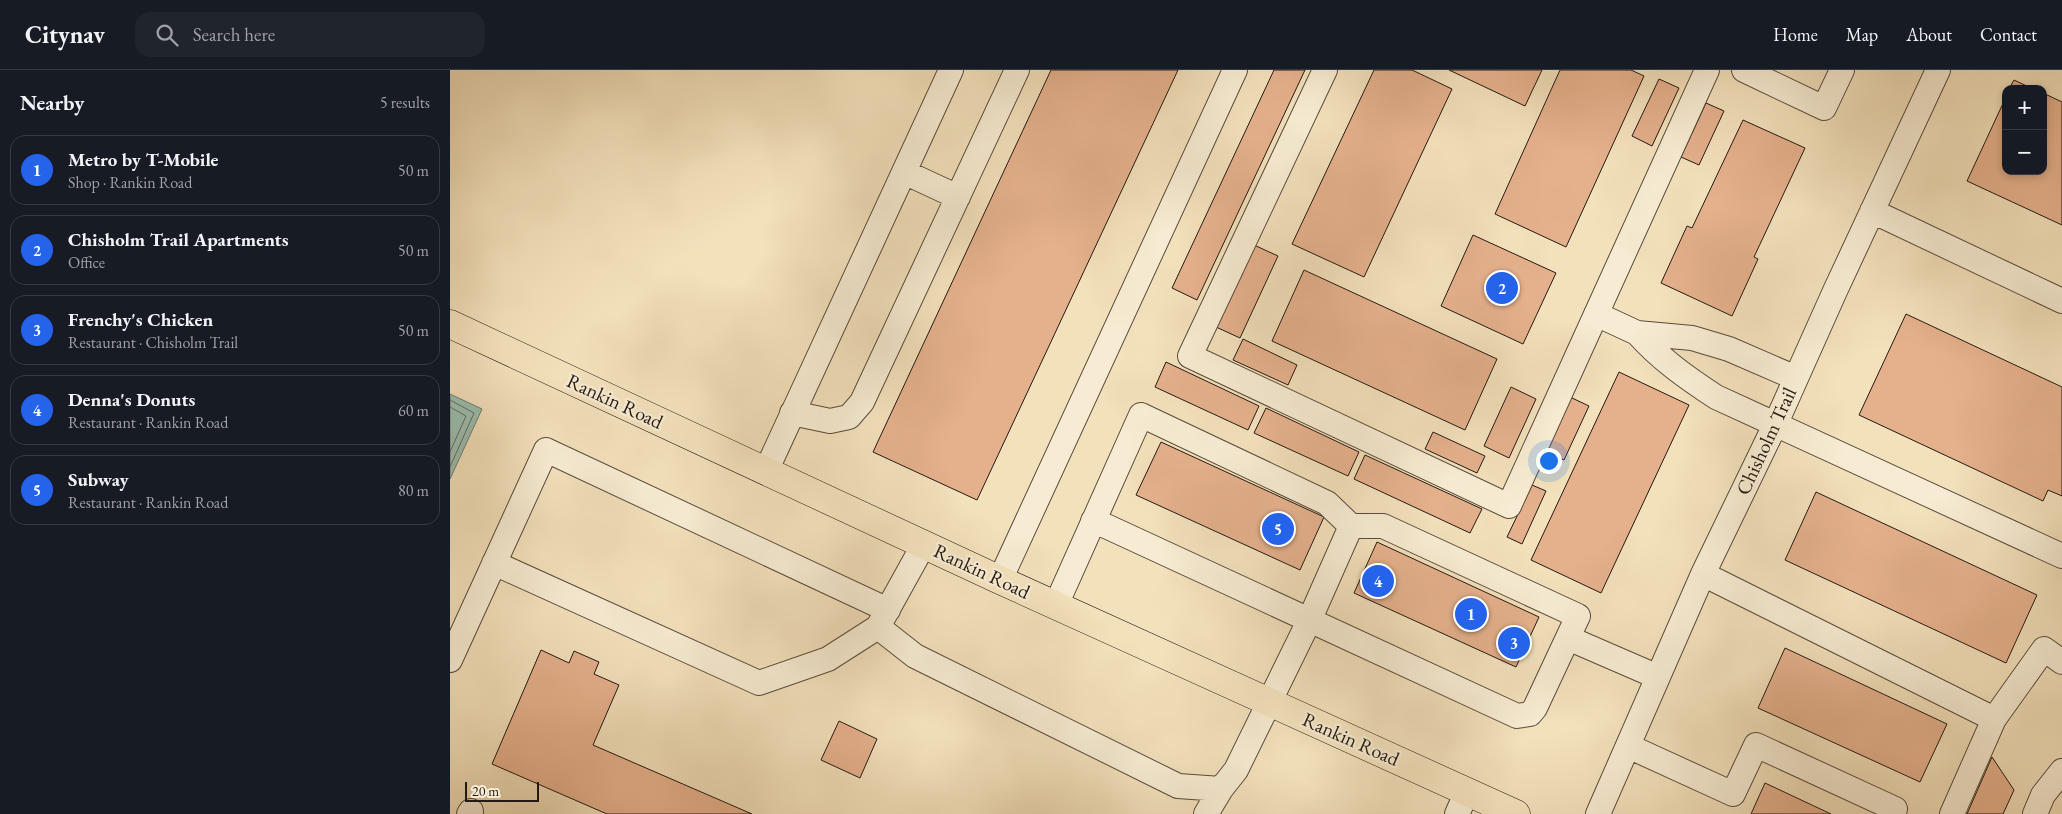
<!DOCTYPE html>
<meta charset="utf-8">
<style>
:root{--surface:#171b24;--page:#20242c;--text:#f1f3f6;--muted:#9ea1a6;--line:#363941;--accent:#2563eb}
body{margin:0;font-family:"EB Garamond",serif;background:var(--page);color:var(--text)}
.controls{position:absolute;right:15px;top:15px;display:grid;overflow:hidden;border-radius:10px;box-shadow:0 2px 8px #0003}
.controls button{width:45px;height:45px;display:grid;place-items:center;padding:0;border:0;border-bottom:1px solid var(--line);background:var(--surface);color:var(--text);font:25px sans-serif}
.scale{position:absolute;left:15px;bottom:12px;width:74px;box-sizing:border-box;padding-left:5px;border:2px solid #241a12;border-top:0;font-size:14px;line-height:18px;white-space:nowrap;color:#241a12;-webkit-text-stroke:4px #f7ecd3;paint-order:stroke}
.you{position:absolute;left:1098px;top:390px;width:18px;height:18px;margin:-12px;border:4px solid #fff;border-radius:50%;background:#1a73e8;box-shadow:0 0 0 8px #1a73e833}
.badge{display:grid;place-items:center;width:32px;height:32px;border-radius:50%;background:var(--accent);color:#fff;font-size:16px;font-weight:700}
.pin{position:absolute;translate:-50% -50%;border:2px solid #fff;box-shadow:0 1px 5px #0006}
.list{margin:0;padding:0;list-style:none}
h2{display:flex;justify-content:space-between;align-items:center;height:65px;margin:0;padding:0 20px;font-size:21px}
h2 small{font-size:16px;font-weight:400;color:var(--muted)}
.list li{display:grid;grid-template-columns:32px 1fr auto;gap:15px;align-items:center;box-sizing:border-box;height:70px;margin:0 10px 10px;padding:0 10px;border:1px solid var(--line);border-radius:15px}
.list b{display:block;font-size:19px;white-space:nowrap}
.list p{margin:0;font-size:16px;white-space:nowrap;color:var(--muted)}
.list em{font-size:16px;font-style:normal;color:var(--muted)}
.icon{flex:none;width:28px;height:28px;fill:none;stroke:currentColor;stroke-width:2;stroke-linecap:round;stroke-linejoin:round}
.map{position:relative;flex:none;width:1612px;height:744px;overflow:hidden}
header{display:flex;align-items:center;gap:30px;box-sizing:border-box;height:70px;padding:0 25px;background:var(--surface);border-bottom:1px solid var(--line)}
header strong{font-size:24px}
nav{display:flex;gap:28px;margin-inline-start:auto;font-size:18px}
.search{width:350px;height:45px;background:var(--page);display:flex;align-items:center;gap:12px;box-sizing:border-box;padding:0 18px;border-radius:15px;color:var(--muted);font-size:19px}
main{display:flex}
aside{flex:1;background:var(--surface)}
.map>svg:first-child{display:block}
.water{fill:#9bbeb0;stroke:#6b7c71}
.lines{fill:none;stroke-linecap:round;stroke-linejoin:round}
.shore{stroke:#606c61;stroke-width:1}
.building{fill:#e5b18d;stroke:#241a12}
.minor-casing{stroke:#584c3c;stroke-width:26}
.major-casing{stroke:#241a12;stroke-width:29}
.minor{stroke:#f7ecd3;stroke-width:24}
.major{stroke:#f3e1bc;stroke-width:28}
.labels{text-anchor:middle;dominant-baseline:central;stroke-width:4.5;stroke-linejoin:round;paint-order:stroke}
.street-label{font-size:20px;fill:#241a12;stroke:#f7ecd3}
</style>
<header>
<strong>Citynav</strong>
<div class="search"><svg class="icon" aria-label="search" viewBox="0 0 24 24"><circle cx="10" cy="10" r="6"/><path d="M15 15l6 6"/></svg>Search here</div>
<nav><a>Home</a><a>Map</a><a>About</a><a>Contact</a></nav>
</header>
<main>
<aside>
<h2>Nearby<small>5 results</small></h2>
<ul class="list">
<li><span class="badge">1</span><div><b>Metro by T-Mobile</b><p>Shop · Rankin Road</p></div><em>50 m</em></li>
<li><span class="badge">2</span><div><b>Chisholm Trail Apartments</b><p>Office</p></div><em>50 m</em></li>
<li><span class="badge">3</span><div><b>Frenchy's Chicken</b><p>Restaurant · Chisholm Trail</p></div><em>50 m</em></li>
<li><span class="badge">4</span><div><b>Denna's Donuts</b><p>Restaurant · Rankin Road</p></div><em>60 m</em></li>
<li><span class="badge">5</span><div><b>Subway</b><p>Restaurant · Rankin Road</p></div><em>80 m</em></li>
</ul>
</aside>
<div class="map">
<svg width="1612" height="744" viewBox="0 0 1612 744">
<rect width="100%" height="100%" fill="#f3e1bc"/>
<filter id="stains"><feTurbulence type="fractalNoise" baseFrequency=".004" numOctaves="4"/><feColorMatrix values="0 0 0 0 .2 0 0 0 0 .09 0 0 0 0 .02 0 0 0 .5 -.17"/></filter>
<radialGradient id="worn" r=".72"><stop offset=".6" stop-color="#630" stop-opacity="0"/><stop offset="1" stop-color="#630" stop-opacity=".3"/></radialGradient>
<path class="water" d="M0 324 32 339 0 409Z"/>
<g class="lines">
<path class="shore" d="M0 330 24 343 0 397
M0 337 16 346 0 382"/>
</g>
<path class="building" d="M601 0H728L527 430 423 382Z
M824 0H855L747 230 722 218Z
M924 0H962L1002 19 914 207 842 174Z
M999 0H1092L1075 36Z
M1110 0H1181L1194 6 1116 177 1045 144Z
M1209 9 1229 18 1202 76 1182 66Z
M1564 10 1583 19H1559Z
M1593 23 1612 32V155L1517 111 1556 27V101H1593Z
M1256 33 1274 41 1249 95 1231 87Z
M1293 50 1355 78 1304 187 1308 189 1282 246 1211 213 1237 156 1242 158Z
M1023 165 1106 203 1073 274 991 236Z
M804 175 828 186 790 268 766 257Z
M854 200 1047 289 1015 360 822 271Z
M1456 244 1612 317V426L1598 420 1593 431 1409 345Z
M793 269 847 295 838 315 783 290Z
M716 292 809 336 798 360 705 317Z
M1169 302 1239 335 1151 523 1081 490Z
M1061 317 1086 329 1059 388 1034 376Z
M1120 327 1139 336 1114 390 1095 381Z
M816 338 909 382 898 406 804 363Z
M983 362 1035 386 1027 403 975 379Z
M711 372 874 447 850 500 686 425Z
M915 385 1032 439 1020 463 904 409Z
M1082 415 1096 421 1072 474 1057 467Z
M1366 422 1587 525 1556 593 1335 490Z
M927 472 1089 547 1066 597 904 523Z
M1335 578 1497 654 1470 712 1308 638Z
M91 580 119 593 124 581 149 592 144 604 169 615 143 675 302 744H157L42 694Z
M389 651 427 669 410 708 371 690Z
M1542 687 1564 720 1553 744H1517Z
M1315 713 1381 744H1301Z"/>
<g class="lines">
<g class="minor-casing">
<path id="minor" d="M875 0 740 286 1059 436 1257 0
M1294 0 1374 38 1392 0
M454 102 508 127
M1422 141 1612 231
M1146 244 1187 263 1242 268 1279 279 1346 308
M1187 263C1210 289 1237 308 1266 327L1612 486
M342 343 380 351 399 347 412 332 567 0
M316 401 501 0
M643 451 658 457 1067 646 1080 644 1085 638 1128 546 933 456H901L859 551 786 700 771 719 756 744
M474 474 428 557 465 586 728 716 771 719
M44 493 309 613 378 589 428 557
M1253 504 1544 649
M550 510 785 0
M606 535 691 345 877 433 901 456
M1118 568 1208 607
M0 590 96 380 438 540
M1178 676 1283 724 1306 675 1445 739 1443 744
M19 744 21 741
M1007 744 1017 722
M1148 744 1253 504 1326 353 1385 221 1488 0
M1502 744 1544 649 1594 579 1612 592
M1585 744 1593 725 1612 701"/>
</g>
<g class="major-casing">
<path id="major" d="M0 254 550 510 1066 744"/>
</g>
<use href="#minor" class="minor"/>
<use href="#major" class="major"/>
</g>
<g class="labels">
<g class="street-label">
<text transform="translate(165 331) rotate(25)">Rankin Road</text>
<text transform="translate(1316 371) rotate(-65)">Chisholm Trail</text>
<text transform="translate(532 501) rotate(25)">Rankin Road</text>
<text transform="translate(901 669) rotate(24)">Rankin Road</text>
</g>
</g>
<rect width="100%" height="100%" filter="url(#stains)"/>
<rect width="100%" height="100%" fill="url(#worn)"/>
</svg>
<div class="controls">
<button>+</button>
<button>−</button>
</div>
<div class="scale">20 m</div>
<div class="you"></div>
<div class="pin badge" style="left:1021px;top:544px">1</div>
<div class="pin badge" style="left:1052px;top:218px">2</div>
<div class="pin badge" style="left:1064px;top:573px">3</div>
<div class="pin badge" style="left:928px;top:511px">4</div>
<div class="pin badge" style="left:828px;top:459px">5</div>
</div>
</main>
